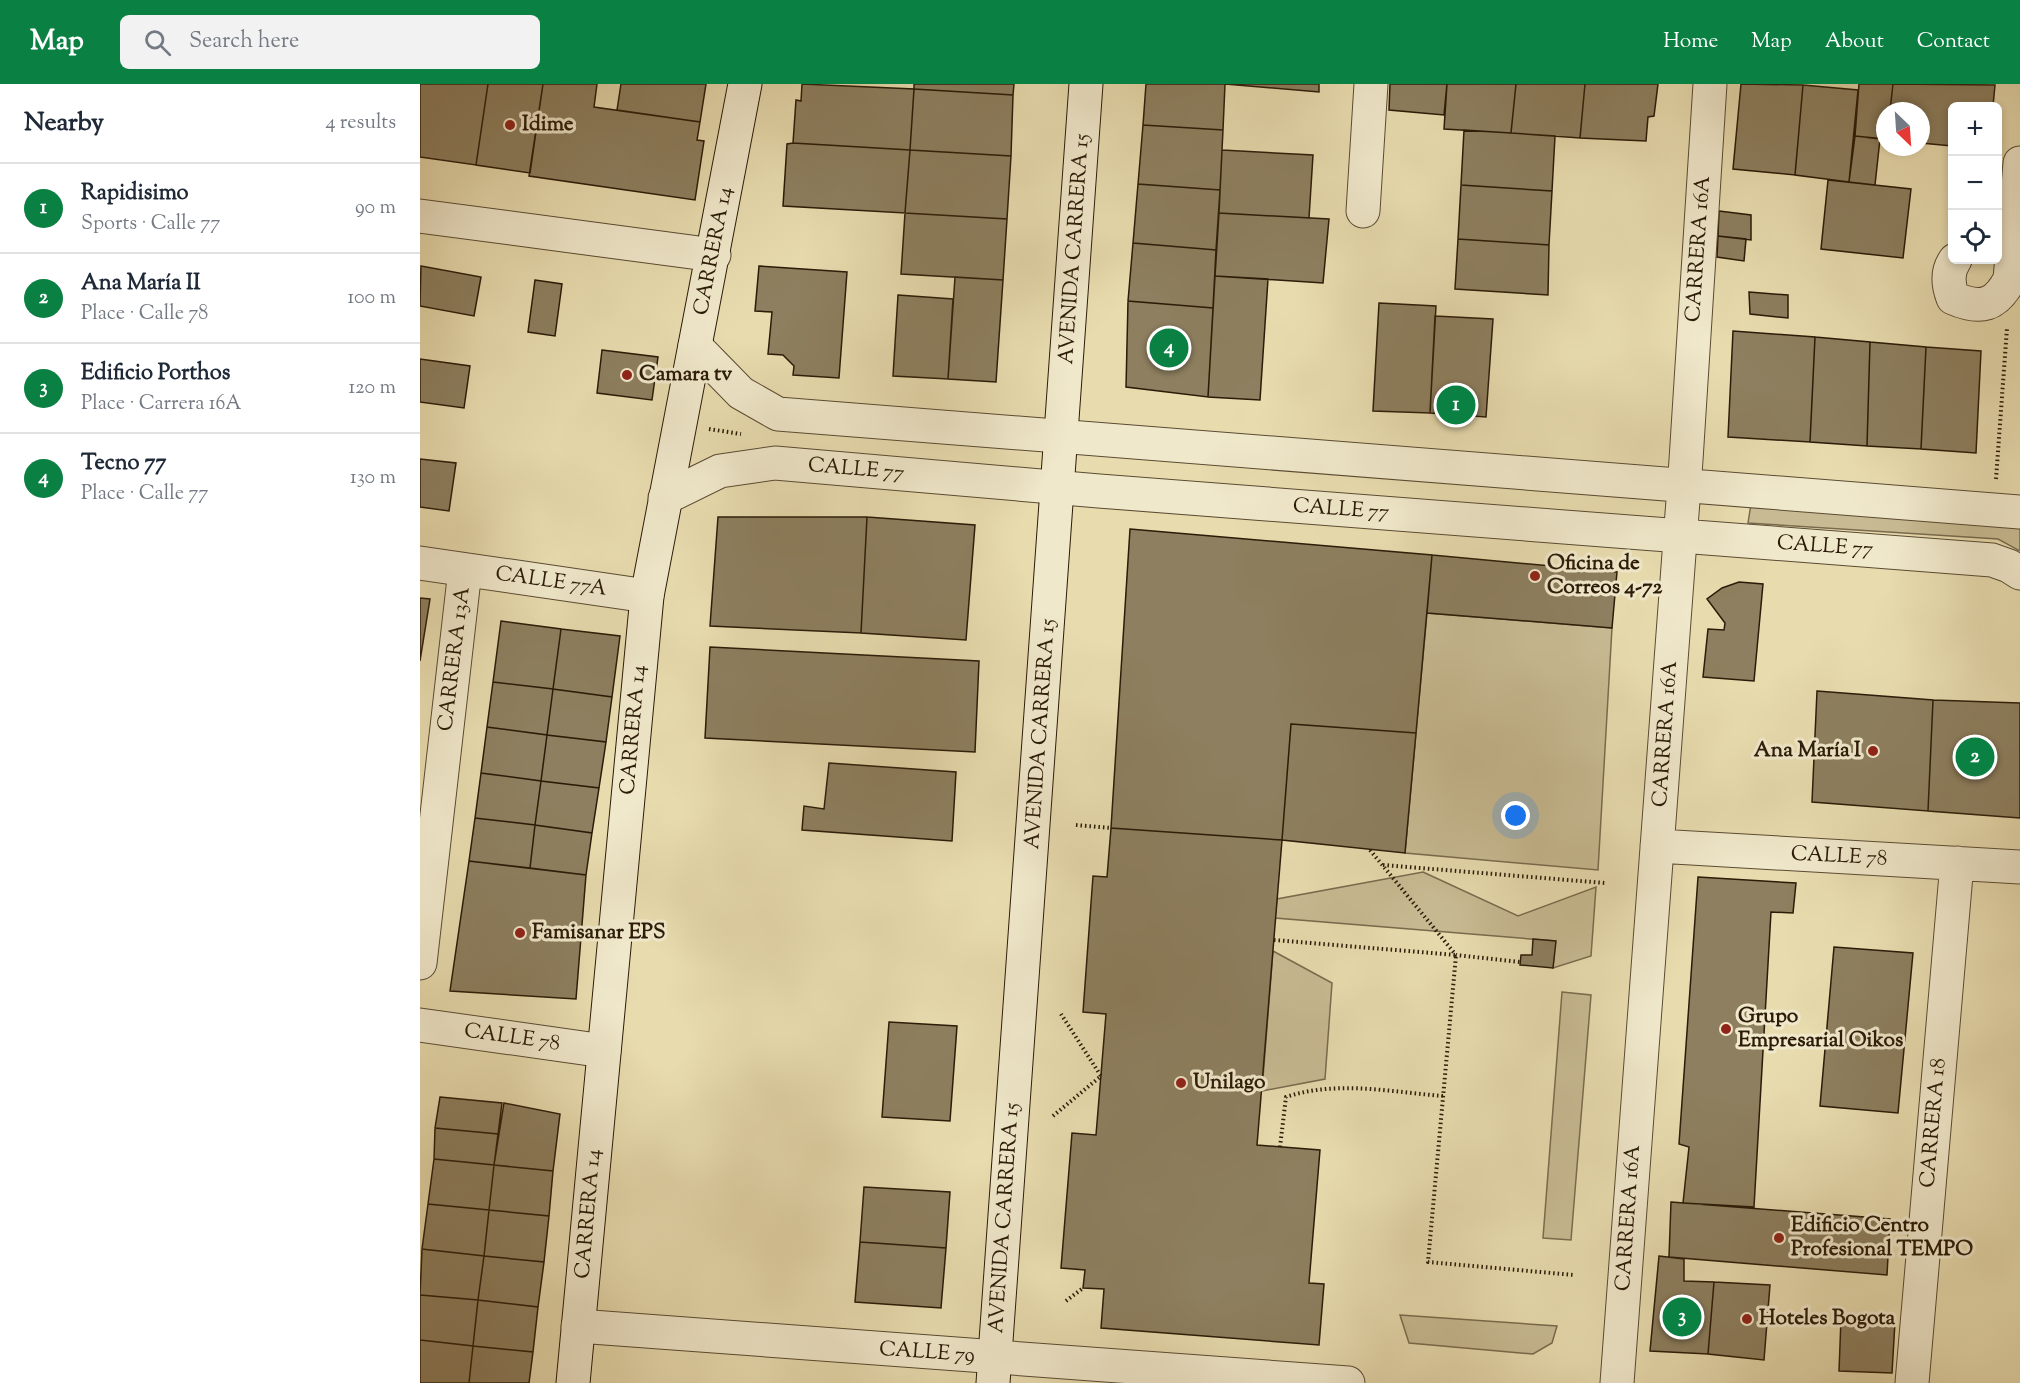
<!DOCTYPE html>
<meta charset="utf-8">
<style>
:root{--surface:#fff;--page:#f2f2f3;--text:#1f2937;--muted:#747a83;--line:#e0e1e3;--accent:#0b8043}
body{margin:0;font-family:"Sorts Mill Goudy",serif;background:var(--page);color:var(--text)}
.controls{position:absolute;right:18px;top:18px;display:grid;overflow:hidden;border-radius:9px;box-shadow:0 3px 9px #0003}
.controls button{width:54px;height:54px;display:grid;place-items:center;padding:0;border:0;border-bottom:2px solid var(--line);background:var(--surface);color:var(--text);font:30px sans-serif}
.compass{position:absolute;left:1456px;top:18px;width:54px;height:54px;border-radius:50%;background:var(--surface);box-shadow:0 3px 9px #0003;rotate:155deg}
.you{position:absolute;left:1096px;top:732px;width:21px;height:21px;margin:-15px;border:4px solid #fff;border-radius:50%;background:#1a73e8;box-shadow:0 0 0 9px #1a73e833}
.badge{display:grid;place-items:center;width:39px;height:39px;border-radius:50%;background:var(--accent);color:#fff;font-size:20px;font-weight:700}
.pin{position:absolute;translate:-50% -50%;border:3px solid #fff;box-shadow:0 2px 6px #0006}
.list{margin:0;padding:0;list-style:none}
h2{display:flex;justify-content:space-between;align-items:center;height:78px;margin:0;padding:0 24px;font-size:26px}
h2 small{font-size:20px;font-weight:400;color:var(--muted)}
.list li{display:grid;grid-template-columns:39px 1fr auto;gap:18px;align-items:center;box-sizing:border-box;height:90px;padding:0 24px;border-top:2px solid var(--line)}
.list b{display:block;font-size:22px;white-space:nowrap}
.list p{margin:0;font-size:20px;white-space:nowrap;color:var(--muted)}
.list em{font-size:20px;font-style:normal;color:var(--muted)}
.icon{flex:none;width:33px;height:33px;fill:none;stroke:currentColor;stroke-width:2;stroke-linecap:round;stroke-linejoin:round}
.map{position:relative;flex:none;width:1600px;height:1299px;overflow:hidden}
header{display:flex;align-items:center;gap:36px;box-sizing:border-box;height:84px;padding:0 30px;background:var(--accent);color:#fff}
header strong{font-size:28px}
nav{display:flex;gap:33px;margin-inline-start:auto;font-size:21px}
.search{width:420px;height:54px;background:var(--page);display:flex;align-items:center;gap:15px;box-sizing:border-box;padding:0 21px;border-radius:9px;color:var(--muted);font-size:22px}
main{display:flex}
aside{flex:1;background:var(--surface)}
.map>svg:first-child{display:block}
.green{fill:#c8bb93;stroke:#7a6b4e;stroke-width:1.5}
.building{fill:#8d7f5f;stroke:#2b1b08;stroke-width:1.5}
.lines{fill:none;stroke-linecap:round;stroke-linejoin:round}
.street-casing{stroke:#5a4b32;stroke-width:35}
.secondary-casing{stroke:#2b1b08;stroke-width:35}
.path{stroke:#2b1b08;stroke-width:4;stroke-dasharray:1.5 3;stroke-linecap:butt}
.street{stroke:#f0e8cb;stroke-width:33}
.secondary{stroke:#f0e8cb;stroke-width:33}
.poi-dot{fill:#8f2418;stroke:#f0e8cb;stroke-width:2}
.labels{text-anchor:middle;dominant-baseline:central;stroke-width:6;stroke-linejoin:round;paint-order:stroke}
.poi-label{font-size:21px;font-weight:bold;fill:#2b1b08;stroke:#f0e8cb;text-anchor:start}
.street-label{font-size:21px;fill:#2b1b08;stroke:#f0e8cb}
</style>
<header>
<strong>Map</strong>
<div class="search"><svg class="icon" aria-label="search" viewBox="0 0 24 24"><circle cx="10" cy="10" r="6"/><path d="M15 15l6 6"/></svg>Search here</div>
<nav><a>Home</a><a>Map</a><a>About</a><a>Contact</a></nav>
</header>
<main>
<aside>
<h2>Nearby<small>4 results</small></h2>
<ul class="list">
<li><span class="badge">1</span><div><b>Rapidisimo</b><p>Sports · Calle 77</p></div><em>90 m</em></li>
<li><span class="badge">2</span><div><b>Ana María II</b><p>Place · Calle 78</p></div><em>100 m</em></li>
<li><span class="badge">3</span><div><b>Edificio Porthos</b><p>Place · Carrera 16A</p></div><em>120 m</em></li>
<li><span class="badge">4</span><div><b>Tecno 77</b><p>Place · Calle 77</p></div><em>130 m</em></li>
</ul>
</aside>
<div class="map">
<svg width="1600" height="1299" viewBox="0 0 1600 1299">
<rect width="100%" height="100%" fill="#e8dcaf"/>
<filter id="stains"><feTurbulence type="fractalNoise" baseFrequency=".00333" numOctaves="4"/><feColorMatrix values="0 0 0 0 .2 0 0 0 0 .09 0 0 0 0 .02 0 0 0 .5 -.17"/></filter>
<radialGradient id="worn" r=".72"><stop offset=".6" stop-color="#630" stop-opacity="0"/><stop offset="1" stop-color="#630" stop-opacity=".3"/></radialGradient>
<path class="green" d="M1331 420 1600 438V467L1578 455 1328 439Z
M1007 529 1192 544 1178 786 985 769Z
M1003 788 1098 832 1176 803 1171 872 1133 884 1135 857 855 834 857 815Z
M853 867 912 899 905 995 842 1007Z
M1142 908 1171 911 1151 1156 1123 1154Z
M980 1231 1137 1242 1132 1259 1113 1270 989 1259Z"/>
<path class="building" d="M0 0H68L56 81 0 73Z
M68 0H123L110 89 56 81Z
M123 0H177L174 23 280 38 277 56 284 57 275 116 109 92Z
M201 0H286L280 38 197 26Z
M382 0 494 5 490 66 373 59 376 16 381 17Z
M494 0H594L593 11 494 5Z
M726 0H805L803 46 723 41Z
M805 0H899V8Z
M970 0H1027L1024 31 969 26Z
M1027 0H1096L1091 49 1024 45Z
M1096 0H1165L1160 54 1091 49Z
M1165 0H1238L1234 32 1228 33 1226 57 1160 54Z
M1321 0 1383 1 1375 91 1313 85Z
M1439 0H1473L1470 27H1465V55L1435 52Z
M1473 0 1575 1 1573 22H1532V62L1501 59V27H1470Z
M1383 1 1438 6 1429 98 1375 91Z
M494 5 593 11 591 72 490 66Z
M723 41 803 46 800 106 718 100Z
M1044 46 1135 52 1132 107 1041 101Z
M1435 52 1460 55 1455 101 1429 98Z
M373 59 490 66 485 129 363 122 367 60Z
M490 66 591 72 587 135 485 129Z
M802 66 893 71 889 134 799 129Z
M1408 96 1491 105 1483 174 1401 165Z
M718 100 800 106 796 166 713 159Z
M1041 101 1132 107 1129 161 1038 155Z
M1299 127 1331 131V156L1298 152Z
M485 129 587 135 583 196 481 190Z
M799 129 909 135 903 199 795 192Z
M1298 152 1326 155 1324 177 1297 173Z
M1038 155 1129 161 1128 211 1035 205Z
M713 159 796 166 793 224 708 217Z
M1 182 61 193 54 232 0 222Z
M339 182 427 188 419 294 373 291 374 282 363 271 348 270 352 228 335 227Z
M795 192 848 195 840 316 788 313Z
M535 193 583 196 576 298 528 295Z
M115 196 142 200 135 252 108 248Z
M1329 208 1368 211V234L1330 230Z
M478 211 533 215 528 295 473 292Z
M708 217 793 224 788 313 706 303Z
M959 219 1016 222 1010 329 953 327Z
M1015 232 1073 235 1066 333 1010 329Z
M1313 247 1395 253 1390 358 1308 353Z
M1395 253 1450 258 1447 362 1390 358Z
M1450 258 1506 263 1501 365 1447 362Z
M1506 263 1561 267 1556 369 1501 365Z
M182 266 238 273 232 316 177 309Z
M0 275 50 282 44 324 0 318Z
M0 375 36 379 29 427 0 423Z
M298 433H447L441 549 290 542Z
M447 433 555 441 546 556 441 549Z
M710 445 1012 471 996 649 871 640 862 756 691 744Z
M1012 471 1197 488 1192 544 1007 529Z
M1319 498 1343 500 1334 597 1283 593 1288 545 1304 546 1305 539 1287 515 1302 504Z
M0 514 10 515 0 577Z
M81 537 141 545 133 605 73 598Z
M141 545 200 552 192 613 133 605Z
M290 563 559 577 555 668 285 654Z
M73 598 133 605 127 651 67 643Z
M133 605 192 613 186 658 127 651Z
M1397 607 1513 616 1508 727 1392 718Z
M1513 616 1600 619V734L1508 727Z
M871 640 996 649 985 769 862 756Z
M67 643 127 651 121 697 61 689Z
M127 651 186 658 179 704 121 697Z
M409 679 536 688 532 757 382 746 384 722 404 725Z
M61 689 121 697 115 741 55 734Z
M121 697 179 704 172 749 115 741Z
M55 734 115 741 110 784 49 777Z
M115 741 172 749 166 791 110 784Z
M691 744 862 756 837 1061 900 1066 889 1199 904 1200 899 1261 681 1244 684 1205 663 1204 665 1186 641 1184 652 1049 676 1051 686 930 663 928 673 792 687 793Z
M49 777 166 791 156 915 30 907Z
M1278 793 1376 799 1373 829 1351 828 1334 1123 1263 1119 1269 1063 1259 1060Z
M1113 855 1136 857 1133 884 1100 881 1101 871H1112Z
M1414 863 1493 869 1478 1029 1400 1022Z
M469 938 537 942 530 1037 462 1033Z
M20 1013 82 1019 78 1050 15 1044Z
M84 1019 140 1030 133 1087 74 1081Z
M15 1044 78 1050 74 1081 14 1075Z
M14 1075 74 1081 69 1126 8 1120Z
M74 1081 133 1087 129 1132 69 1126Z
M444 1103 530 1108 526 1164 440 1158Z
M1251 1118 1470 1135 1467 1191 1249 1173Z
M8 1120 69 1126 64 1172 2 1165Z
M69 1126 129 1132 124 1178 64 1172Z
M440 1158 526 1164 521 1224 435 1218Z
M2 1165 64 1172 58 1216 0 1211Z
M64 1172 124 1178 118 1223 58 1216Z
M1239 1172 1264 1175V1197L1294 1198 1288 1270 1230 1267Z
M1294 1198 1350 1201 1344 1276 1288 1270Z
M0 1211 58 1216 53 1262 0 1256Z
M58 1216 118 1223 113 1268 53 1262Z
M1421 1235 1475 1238 1472 1289 1419 1287Z
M0 1256 53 1262 49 1299H0Z
M53 1262 113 1268 109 1299H49Z"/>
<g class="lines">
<g class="street-casing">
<path id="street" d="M943 127 951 0
M0 132 294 171
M1535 176C1527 187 1528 201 1533 214 1561 226 1576 222 1590 195L1600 79
M275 262 321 309 358 330 1600 428
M245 414 300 387 355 379 679 407 1572 476 1589 482 1600 489
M0 479 227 512
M1237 762 1600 783
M0 879 45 486
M0 941 184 967
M158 1242 928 1299
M1197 1299 1266 376 1290 0
M1492 1299 1537 779"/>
</g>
<g class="secondary-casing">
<path id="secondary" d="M153 1299 227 512 325 0
M573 1299 666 0"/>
</g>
<path class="path" d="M289 345 321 350
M1576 395 1587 244
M656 741 691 744
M950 766 1036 871 1100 878
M963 781 1185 799
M854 856 1036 871 1008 1178 1154 1191
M633 1032 681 992 641 930
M860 1063 866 1013C917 996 971 1008 1023 1012
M646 1217 663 1204"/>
<use href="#street" class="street"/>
<use href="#secondary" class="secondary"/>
</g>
<g class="poi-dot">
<circle cx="90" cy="41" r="6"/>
<circle cx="207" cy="291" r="6"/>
<circle cx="1115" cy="492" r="6"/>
<circle cx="1453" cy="667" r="6"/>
<circle cx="100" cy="849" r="6"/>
<circle cx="1306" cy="945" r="6"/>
<circle cx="761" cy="999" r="6"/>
<circle cx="1359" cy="1154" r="6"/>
<circle cx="1327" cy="1235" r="6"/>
</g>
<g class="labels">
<g class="poi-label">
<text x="102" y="41">Idime</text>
<text x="219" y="291">Camara tv</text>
<text x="1127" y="480">Oficina de<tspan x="1127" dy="24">Correos 4-72</tspan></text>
<text x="1441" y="667" text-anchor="end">Ana María I</text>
<text x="112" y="849">Famisanar EPS</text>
<text x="1318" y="933">Grupo<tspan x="1318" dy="24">Empresarial Oikos</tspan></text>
<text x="773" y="999">Unilago</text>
<text x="1371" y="1142">Edificio Centro<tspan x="1371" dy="24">Profesional TEMPO</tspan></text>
<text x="1339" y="1235">Hoteles Bogota</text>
</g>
<g class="street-label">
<text transform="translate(655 165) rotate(-86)">AVENIDA CARRERA 15</text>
<text transform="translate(1279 165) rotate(-86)">CARRERA 16A</text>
<text transform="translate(294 167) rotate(-79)">CARRERA 14</text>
<text transform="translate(436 386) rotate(5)">CALLE 77</text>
<text transform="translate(921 426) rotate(4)">CALLE 77</text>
<text transform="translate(1405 463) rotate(4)">CALLE 77</text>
<text transform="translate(131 498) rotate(8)">CALLE 77A</text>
<text transform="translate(35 575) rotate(-83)">CARRERA 13A</text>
<text transform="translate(214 646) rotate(-85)">CARRERA 14</text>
<text transform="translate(621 650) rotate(-86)">AVENIDA CARRERA 15</text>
<text transform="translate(1246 650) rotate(-86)">CARRERA 16A</text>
<text transform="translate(1419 773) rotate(3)">CALLE 78</text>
<text transform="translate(92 954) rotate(8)">CALLE 78</text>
<text transform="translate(1514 1039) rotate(-85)">CARRERA 18</text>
<text transform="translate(169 1130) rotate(-85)">CARRERA 14</text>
<text transform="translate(585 1134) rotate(-86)">AVENIDA CARRERA 15</text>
<text transform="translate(1209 1134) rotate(-86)">CARRERA 16A</text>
<text transform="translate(507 1269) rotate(4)">CALLE 79</text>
</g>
</g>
<rect width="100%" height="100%" filter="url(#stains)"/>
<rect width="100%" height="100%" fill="url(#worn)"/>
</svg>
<div class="controls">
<button>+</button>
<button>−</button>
<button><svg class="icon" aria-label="locate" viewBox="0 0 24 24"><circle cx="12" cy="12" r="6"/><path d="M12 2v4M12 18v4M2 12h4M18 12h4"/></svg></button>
</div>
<svg class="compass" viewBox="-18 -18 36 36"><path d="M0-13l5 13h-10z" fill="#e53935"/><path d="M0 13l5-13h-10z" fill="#747a83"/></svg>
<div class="you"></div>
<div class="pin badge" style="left:1036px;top:321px">1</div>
<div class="pin badge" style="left:1555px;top:673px">2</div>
<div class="pin badge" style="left:1262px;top:1233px">3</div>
<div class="pin badge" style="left:749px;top:264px">4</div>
</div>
</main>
